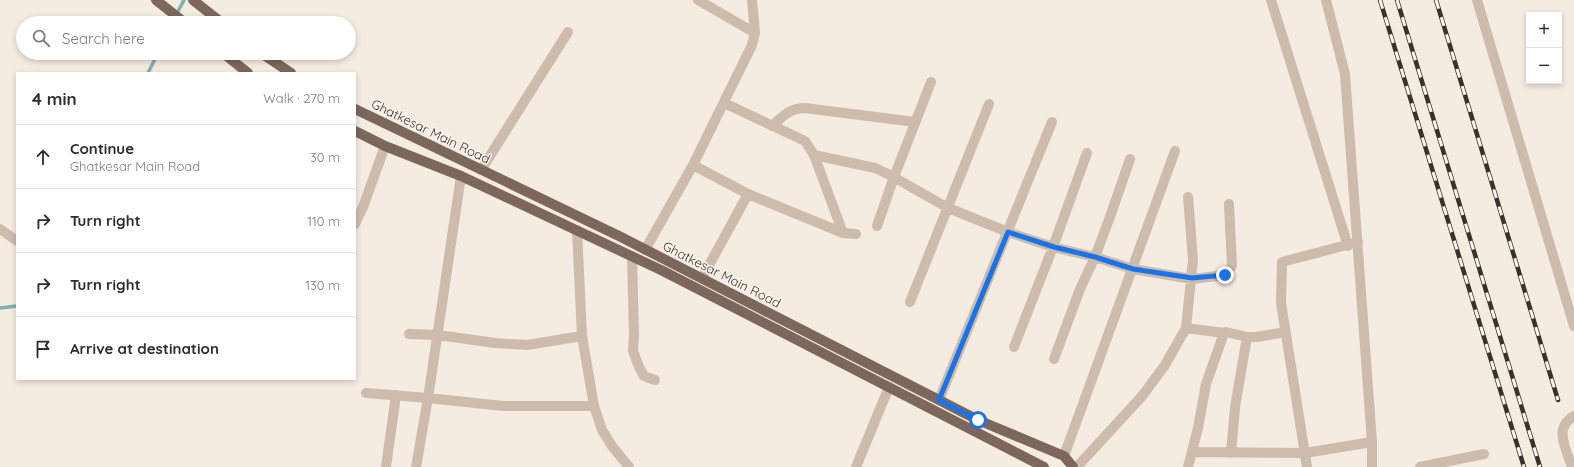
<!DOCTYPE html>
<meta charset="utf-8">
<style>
:root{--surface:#fff;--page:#f2f2f3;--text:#2b2b33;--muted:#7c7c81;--line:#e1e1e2}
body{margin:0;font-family:Quicksand,sans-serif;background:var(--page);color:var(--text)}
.controls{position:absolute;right:12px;top:12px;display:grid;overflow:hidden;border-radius:0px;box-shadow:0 2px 6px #0003}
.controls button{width:36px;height:36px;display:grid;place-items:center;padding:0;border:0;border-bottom:1px solid var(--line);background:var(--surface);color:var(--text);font:20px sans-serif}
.stop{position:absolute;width:12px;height:12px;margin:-9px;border:3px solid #1a73e8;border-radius:50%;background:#fff}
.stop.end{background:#1a73e8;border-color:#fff;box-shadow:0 1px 4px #0008}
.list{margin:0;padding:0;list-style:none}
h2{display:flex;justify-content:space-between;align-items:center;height:52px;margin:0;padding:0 16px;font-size:17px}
h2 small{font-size:13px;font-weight:400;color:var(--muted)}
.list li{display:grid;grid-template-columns:26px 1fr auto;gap:12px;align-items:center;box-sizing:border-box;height:64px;padding:0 16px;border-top:1px solid var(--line)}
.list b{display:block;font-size:15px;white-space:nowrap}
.list p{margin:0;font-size:13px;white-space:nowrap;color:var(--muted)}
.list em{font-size:13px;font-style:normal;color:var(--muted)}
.icon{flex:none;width:22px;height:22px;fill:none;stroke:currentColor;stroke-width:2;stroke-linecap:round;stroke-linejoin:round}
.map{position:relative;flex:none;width:1574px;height:467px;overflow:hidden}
.search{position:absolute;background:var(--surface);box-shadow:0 2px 6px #0003;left:16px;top:16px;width:340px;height:44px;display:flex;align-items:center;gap:10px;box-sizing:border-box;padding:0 14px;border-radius:22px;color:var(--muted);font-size:15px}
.panel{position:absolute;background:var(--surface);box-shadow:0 2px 6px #0003;left:16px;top:72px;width:340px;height:308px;border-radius:0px}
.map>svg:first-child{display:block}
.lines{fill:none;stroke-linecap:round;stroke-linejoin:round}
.stream{stroke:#7fb0b2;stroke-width:3.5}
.minor{stroke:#cdbbac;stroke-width:10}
.major{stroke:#7d675c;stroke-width:10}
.rail-casing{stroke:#3b302b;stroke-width:4.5}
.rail{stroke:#fbf5ee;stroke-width:3;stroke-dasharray:9;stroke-linecap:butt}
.route{stroke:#1a73e8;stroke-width:5}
.labels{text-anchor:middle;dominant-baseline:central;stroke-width:3;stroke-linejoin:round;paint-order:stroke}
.street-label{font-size:13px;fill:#3b302b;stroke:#fbf5ee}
</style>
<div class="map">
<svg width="1574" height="467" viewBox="0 0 1574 467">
<rect width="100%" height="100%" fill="#f4ebe1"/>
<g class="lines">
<path class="stream" d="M172 23 184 0
M148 73 158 53
M0 308 17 306"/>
<path class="minor" d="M698 0 755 33
M1271 0 1348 246
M1326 0 1345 74 1372 442V467
M1477 0 1574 326
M724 103 805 141 814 155 875 168 890 175 948 208 1008 232 1053 247 1095 257 1133 269 1192 279 1225 275 1232 266 1229 204
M772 126C783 116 790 108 805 108L915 122
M814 155 843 233
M693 165 748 194 843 233 856 234
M481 170 568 32
M355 224 363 207 385 146
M877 226 894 177 931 82
M0 229 17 241
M577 230 582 336 594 406 602 430 612 446 629 467
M645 250 693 165 752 45 755 33 752 0
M632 256 634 335 633 351 639 367 644 376 655 380
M702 278 748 194
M910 302 989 104
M1186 328 1224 333
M409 334 438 335 495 343 527 345 582 336
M1014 347 1053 247 1087 153
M1054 359 1080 289 1095 257 1111 214 1130 159
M366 393 428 398 461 176
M939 400 1052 122
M1193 452 1305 453 1372 442
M1231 453 1235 407 1247 337
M1064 456 1175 151
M386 467 396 395
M416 467 428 398 503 406H594
M856 467 889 387
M1077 467 1143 395 1165 365 1186 328 1193 260 1188 197
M1188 467 1198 428 1206 384 1224 333 1226 332 1247 337H1256L1286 332
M1307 467 1281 303 1282 262 1358 242
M1420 467 1484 454
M1572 467C1566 448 1553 428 1574 416"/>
<path class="major" d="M156 0 185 23
M193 0 222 23
M223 53 248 73
M261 53 291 73
M355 109 619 236 978 420 1064 456 1073 467
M355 131 385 146 461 176 661 270 1044 467"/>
<g class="rail-casing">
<path id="rail" d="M1380 0 1524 467
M1397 0 1540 467
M1436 0 1558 400"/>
</g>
<use href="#rail" class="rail"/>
</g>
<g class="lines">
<path class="route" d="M978 420 939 400 1008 232 1054 247 1095 257 1133 269 1192 278 1225 275"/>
</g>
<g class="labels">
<g class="street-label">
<text transform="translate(431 131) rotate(26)">Ghatkesar Main Road</text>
<text transform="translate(722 274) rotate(27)">Ghatkesar Main Road</text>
</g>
</g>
</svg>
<div class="controls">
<button>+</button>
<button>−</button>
</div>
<div class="stop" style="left:978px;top:420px"></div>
<div class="stop end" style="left:1225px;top:275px"></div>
<div class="search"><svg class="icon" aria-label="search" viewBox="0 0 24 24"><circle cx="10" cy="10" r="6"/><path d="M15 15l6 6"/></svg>Search here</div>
<section class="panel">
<h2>4 min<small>Walk · 270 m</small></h2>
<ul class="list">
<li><svg class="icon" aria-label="ahead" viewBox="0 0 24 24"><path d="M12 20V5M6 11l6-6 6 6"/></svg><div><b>Continue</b><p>Ghatkesar Main Road</p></div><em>30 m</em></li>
<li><svg class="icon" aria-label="right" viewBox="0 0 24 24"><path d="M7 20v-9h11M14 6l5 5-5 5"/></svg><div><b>Turn right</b></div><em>110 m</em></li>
<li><svg class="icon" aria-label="right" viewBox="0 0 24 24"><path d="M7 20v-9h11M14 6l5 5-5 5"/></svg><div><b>Turn right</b></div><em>130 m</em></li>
<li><svg class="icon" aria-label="arrive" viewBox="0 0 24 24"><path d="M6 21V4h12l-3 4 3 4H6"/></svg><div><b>Arrive at destination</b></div></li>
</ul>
</section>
</div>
